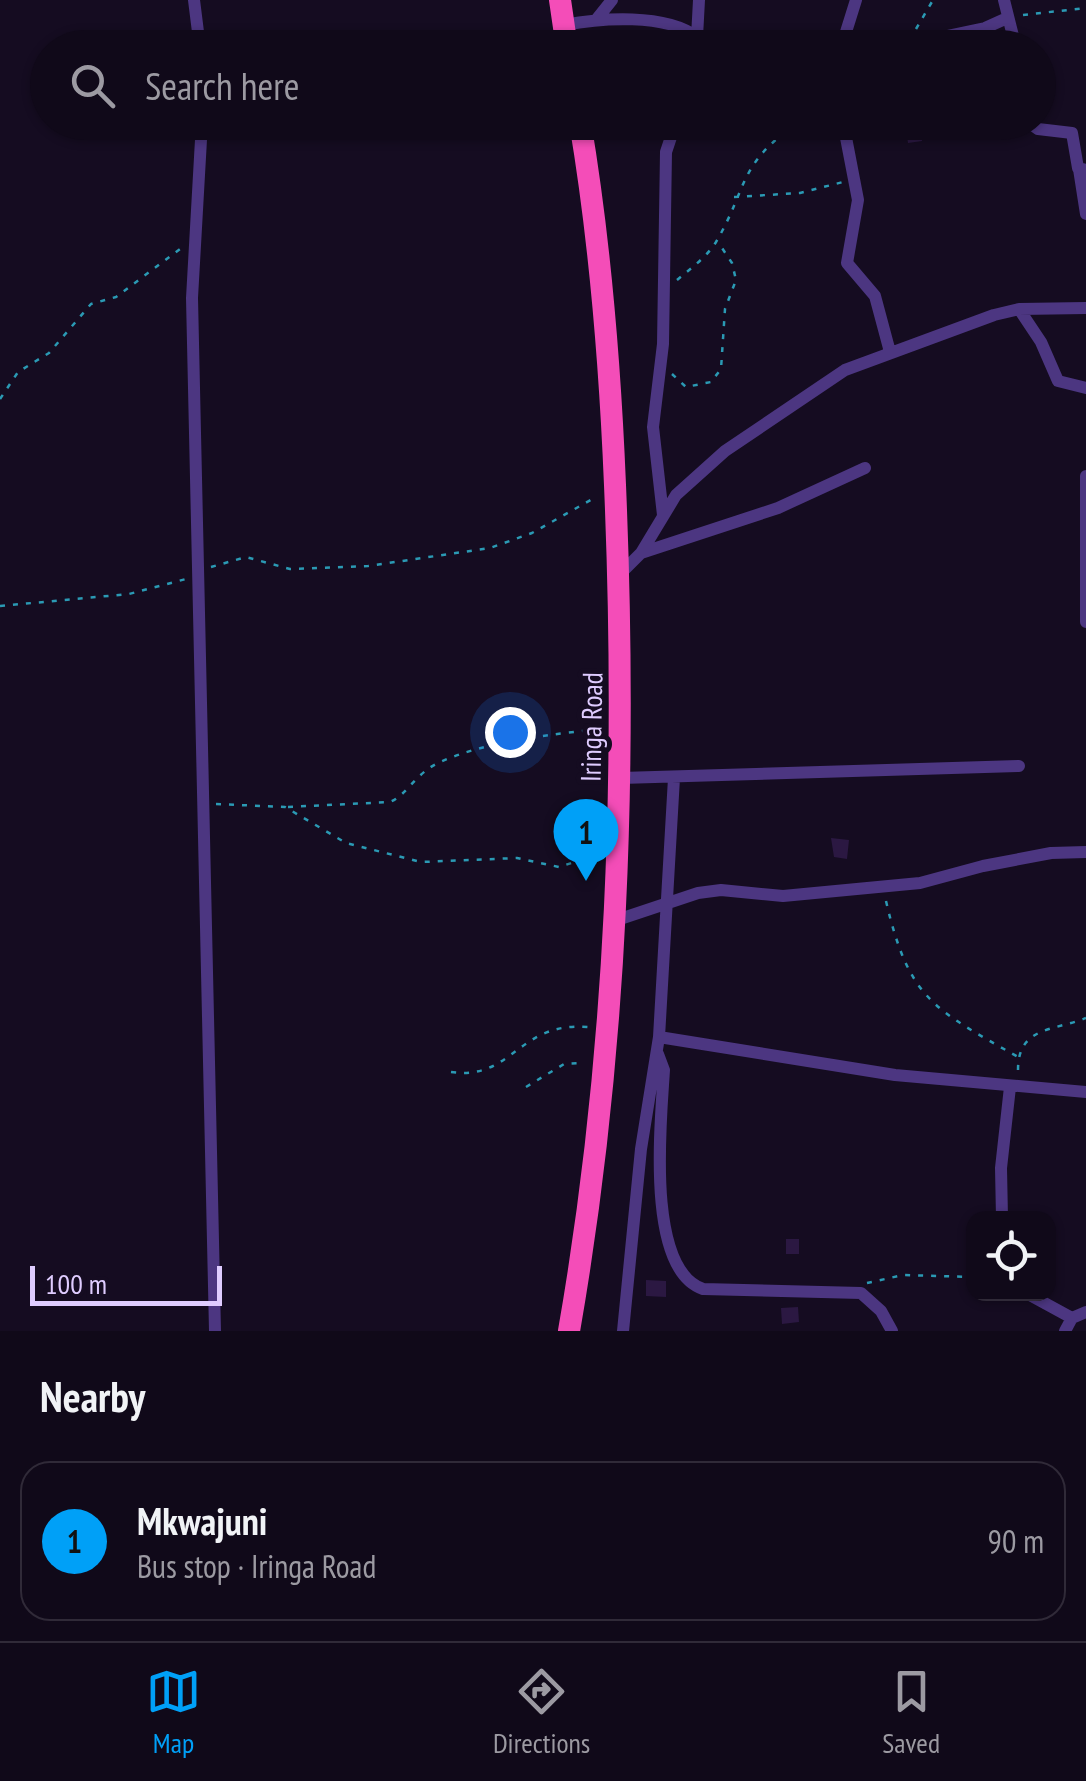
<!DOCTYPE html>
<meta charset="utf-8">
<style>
:root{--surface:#100919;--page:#1e1726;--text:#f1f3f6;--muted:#9c9aa2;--line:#302a38;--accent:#00a0f7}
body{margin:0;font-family:"PT Sans Narrow",sans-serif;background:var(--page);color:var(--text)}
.controls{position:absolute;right:30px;bottom:30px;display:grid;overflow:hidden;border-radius:20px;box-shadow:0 2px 8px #0004}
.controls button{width:90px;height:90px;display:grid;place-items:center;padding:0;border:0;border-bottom:2px solid var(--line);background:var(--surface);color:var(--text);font:50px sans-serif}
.scale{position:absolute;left:30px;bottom:25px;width:192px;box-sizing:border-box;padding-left:10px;border:5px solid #dfccff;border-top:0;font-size:28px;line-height:35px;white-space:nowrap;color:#dfccff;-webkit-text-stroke:8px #150c21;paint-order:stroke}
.you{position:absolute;left:510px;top:732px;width:35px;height:35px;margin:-25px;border:8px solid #fff;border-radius:50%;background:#1a73e8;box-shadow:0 0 0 15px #1a73e833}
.badge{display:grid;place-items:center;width:65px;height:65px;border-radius:50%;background:var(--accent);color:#111;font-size:32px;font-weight:700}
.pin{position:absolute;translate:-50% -82px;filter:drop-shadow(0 2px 5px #0008)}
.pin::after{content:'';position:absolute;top:52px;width:35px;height:30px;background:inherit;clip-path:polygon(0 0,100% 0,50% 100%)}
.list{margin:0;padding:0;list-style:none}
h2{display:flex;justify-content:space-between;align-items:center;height:130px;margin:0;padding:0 40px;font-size:42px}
h2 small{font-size:32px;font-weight:400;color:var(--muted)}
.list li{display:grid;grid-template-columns:65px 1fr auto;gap:30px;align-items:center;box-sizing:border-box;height:160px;margin:0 20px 20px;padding:0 20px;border:2px solid var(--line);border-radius:30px}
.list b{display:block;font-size:38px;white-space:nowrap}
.list p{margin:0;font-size:32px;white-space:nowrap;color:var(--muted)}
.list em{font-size:32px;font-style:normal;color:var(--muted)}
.icon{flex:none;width:55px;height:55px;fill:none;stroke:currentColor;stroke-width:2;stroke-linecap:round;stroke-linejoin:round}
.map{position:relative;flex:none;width:1086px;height:1331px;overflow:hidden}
.search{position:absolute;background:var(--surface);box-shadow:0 2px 8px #0004;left:30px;right:30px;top:30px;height:110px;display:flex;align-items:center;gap:25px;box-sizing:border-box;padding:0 35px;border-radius:55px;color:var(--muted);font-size:38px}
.sheet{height:310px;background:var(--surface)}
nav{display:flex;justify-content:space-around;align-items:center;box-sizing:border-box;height:140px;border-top:2px solid var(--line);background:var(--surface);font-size:28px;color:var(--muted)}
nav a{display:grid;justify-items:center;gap:5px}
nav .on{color:var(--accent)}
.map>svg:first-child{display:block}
.building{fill:#2b1842}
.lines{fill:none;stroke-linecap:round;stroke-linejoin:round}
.path{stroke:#2b9ab4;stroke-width:2.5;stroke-dasharray:5 8;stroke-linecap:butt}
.minor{stroke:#4c3681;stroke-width:12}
.trunk{stroke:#f44db8;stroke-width:22}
.labels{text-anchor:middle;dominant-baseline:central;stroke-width:10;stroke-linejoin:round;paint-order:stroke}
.street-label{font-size:28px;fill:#dfccff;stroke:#150c21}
</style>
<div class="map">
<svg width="1086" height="1331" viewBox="0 0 1086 1331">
<rect width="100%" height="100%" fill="#150c21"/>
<path class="building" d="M920 126 922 141 908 143 906 128Z
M831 838 849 840 847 859 834 857Z
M786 1239H799V1254H786Z
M646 1280 666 1281V1297L646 1296Z
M798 1307 799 1322 782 1324 781 1308Z"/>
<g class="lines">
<path class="path" d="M1023 15 1086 8
M916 29 933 0
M734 197 800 193 843 182
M677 280C691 268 706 258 716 242 748 188 737 164 799 122
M672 374 686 387 711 382 721 369 725 309 736 280 732 263 718 242
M0 399 18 372 49 353 91 304 116 297 180 249
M211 567 246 557 290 569 368 566 490 548 532 533 596 497
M0 606 129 594 186 579
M216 804 285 807 346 843 421 862 517 858 559 867 581 860 597 863
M288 807 390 802C407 795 415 774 438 763 486 741 548 735 600 729
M886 901C909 1000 934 1009 1018 1057
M1018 1070C1018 1026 1054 1031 1086 1018
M451 1072C513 1081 518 1021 588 1027
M526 1087 564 1064 584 1063
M867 1283 903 1275 974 1277"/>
<path class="minor" d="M194 0 200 48
M699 0 697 37 709 48
M1004 0 1016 48
M596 20 612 0
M564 25C601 18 665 13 697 37L696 48
M841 48 856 0
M890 48 985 28 1005 19
M202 122 192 298 215 1331
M843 122 858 200 847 263 875 296 890 352
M1028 122 1038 129 1072 133 1078 168 1086 170
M1079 169 1086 214
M1019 309 1041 342 1058 381 1086 388
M1086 476V622
M663 515 653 427 663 344 666 152 676 122
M641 553 778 508 865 468
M620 574 641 553 676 495 725 451 845 370 994 315 1019 309 1086 308
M621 778 1019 766
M617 920 698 893 721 890 783 896 920 883 983 866 1051 853 1086 852
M659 1037 895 1075 1086 1092
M658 1054 664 1070C661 1120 645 1269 703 1289L861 1293 881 1311 892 1331
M1002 1218 1001 1168 1010 1087
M1028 1294 1072 1318
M623 1331 641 1149 659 1037 674 778
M1065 1331 1072 1318 1086 1312"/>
<path class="trunk" d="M560 0 567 48
M569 1331C618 1050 627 769 615 485 610 364 600 241 580 122"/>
</g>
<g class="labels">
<g class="street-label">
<text transform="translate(591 727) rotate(-89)">Iringa Road</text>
</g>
</g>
</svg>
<div class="controls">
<button><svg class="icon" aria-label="locate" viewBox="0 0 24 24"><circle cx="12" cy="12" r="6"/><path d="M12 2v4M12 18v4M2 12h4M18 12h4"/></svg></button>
</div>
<div class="scale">100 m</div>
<div class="you"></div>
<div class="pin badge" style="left:586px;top:881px">1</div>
<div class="search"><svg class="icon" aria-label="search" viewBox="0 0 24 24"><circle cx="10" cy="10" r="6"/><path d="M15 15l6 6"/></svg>Search here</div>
</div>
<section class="sheet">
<h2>Nearby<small></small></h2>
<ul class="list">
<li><span class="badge">1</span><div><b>Mkwajuni</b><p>Bus stop · Iringa Road</p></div><em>90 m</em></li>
</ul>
</section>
<nav>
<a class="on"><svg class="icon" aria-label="map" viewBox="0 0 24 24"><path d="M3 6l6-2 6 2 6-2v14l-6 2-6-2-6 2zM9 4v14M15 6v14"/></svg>Map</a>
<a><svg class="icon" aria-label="directions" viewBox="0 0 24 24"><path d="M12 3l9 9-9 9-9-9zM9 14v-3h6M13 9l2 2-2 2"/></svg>Directions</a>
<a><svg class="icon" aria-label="saved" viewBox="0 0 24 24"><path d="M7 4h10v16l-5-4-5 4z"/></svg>Saved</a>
</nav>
